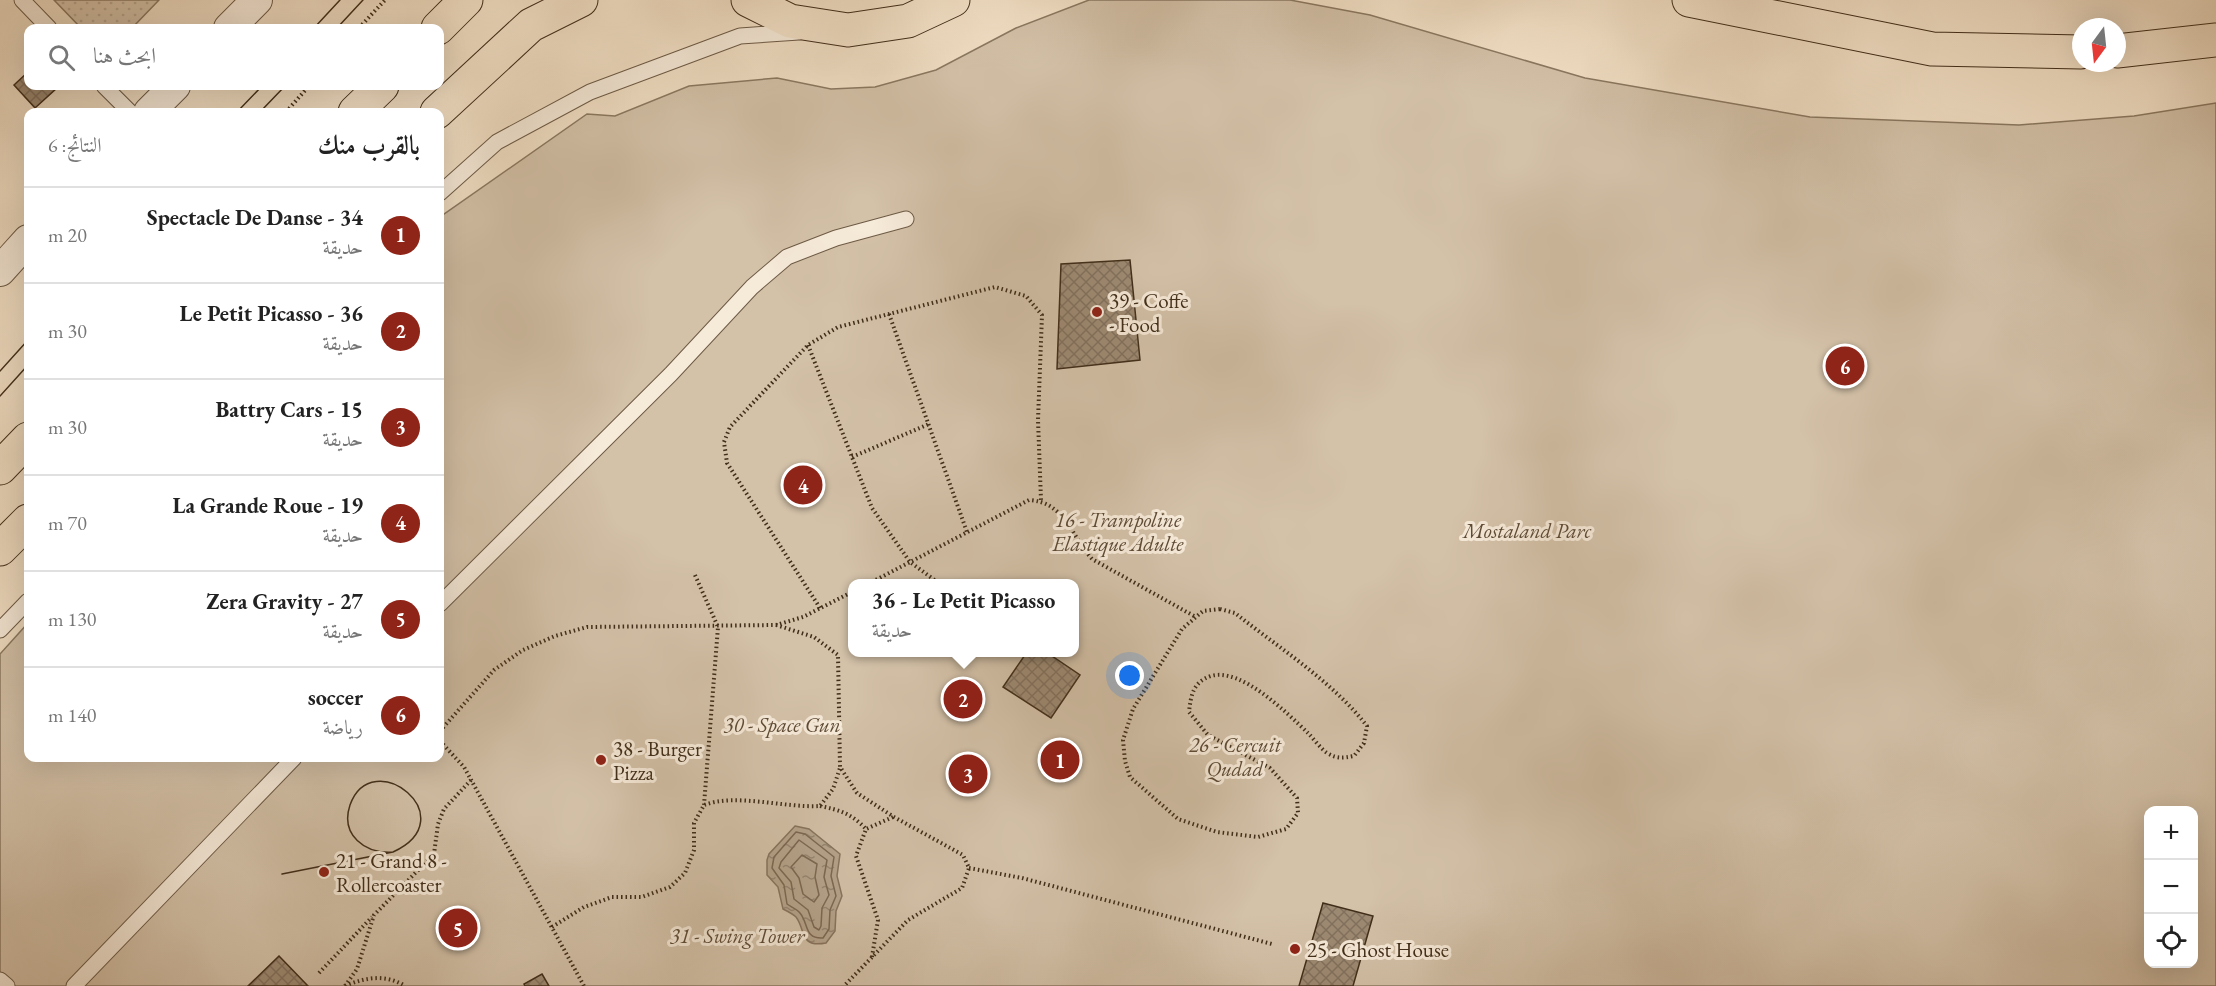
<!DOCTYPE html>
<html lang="ar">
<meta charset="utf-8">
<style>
:root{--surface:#fff;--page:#f2f2f2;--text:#222;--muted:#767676;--line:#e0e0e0;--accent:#8f2418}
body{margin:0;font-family:"EB Garamond",Amiri,serif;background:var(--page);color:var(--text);direction:rtl}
.controls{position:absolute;right:18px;bottom:18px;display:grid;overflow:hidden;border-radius:12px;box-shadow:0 6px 24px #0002}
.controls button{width:54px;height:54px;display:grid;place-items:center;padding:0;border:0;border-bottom:2px solid var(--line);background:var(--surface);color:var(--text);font:30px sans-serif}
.compass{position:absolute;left:2072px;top:18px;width:54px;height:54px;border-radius:50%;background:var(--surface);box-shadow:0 6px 24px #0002;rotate:195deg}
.you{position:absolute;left:1130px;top:676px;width:21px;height:21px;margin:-15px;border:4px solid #fff;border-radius:50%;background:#1a73e8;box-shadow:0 0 0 9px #1a73e833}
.badge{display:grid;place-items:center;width:39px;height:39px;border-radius:50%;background:var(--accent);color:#fff;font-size:20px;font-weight:700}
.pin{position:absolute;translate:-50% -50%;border:3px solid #fff;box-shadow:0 2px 6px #0006}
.popup{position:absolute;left:848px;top:579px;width:231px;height:78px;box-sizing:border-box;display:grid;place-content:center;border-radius:12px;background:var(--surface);filter:drop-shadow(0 2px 4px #0005);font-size:20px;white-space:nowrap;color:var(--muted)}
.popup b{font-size:22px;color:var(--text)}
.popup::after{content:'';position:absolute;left:50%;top:100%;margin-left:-12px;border:12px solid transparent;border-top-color:var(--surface)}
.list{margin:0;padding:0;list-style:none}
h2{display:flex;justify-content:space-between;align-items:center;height:78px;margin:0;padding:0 24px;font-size:26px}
h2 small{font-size:20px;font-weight:400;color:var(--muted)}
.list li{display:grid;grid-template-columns:39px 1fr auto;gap:18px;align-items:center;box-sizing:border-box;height:96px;padding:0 24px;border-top:2px solid var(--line)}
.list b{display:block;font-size:22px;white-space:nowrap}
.list p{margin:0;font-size:20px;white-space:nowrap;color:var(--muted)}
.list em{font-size:20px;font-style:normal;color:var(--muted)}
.icon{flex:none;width:33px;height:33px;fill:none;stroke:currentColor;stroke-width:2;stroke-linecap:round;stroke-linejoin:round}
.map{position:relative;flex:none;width:2216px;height:986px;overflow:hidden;direction:ltr}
.search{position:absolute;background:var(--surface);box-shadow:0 6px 24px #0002;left:24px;top:24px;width:420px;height:66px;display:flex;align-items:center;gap:15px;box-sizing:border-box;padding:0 21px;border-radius:12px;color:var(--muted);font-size:22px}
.panel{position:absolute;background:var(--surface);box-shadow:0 6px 24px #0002;left:24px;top:108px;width:420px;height:654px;border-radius:12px;direction:rtl}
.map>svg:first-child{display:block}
.grass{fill:url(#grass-dots);stroke:#8a7861;stroke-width:1.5}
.park{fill:#d3c1a8;stroke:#8a7861;stroke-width:1.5;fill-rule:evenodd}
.water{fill:url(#water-ripples);stroke:#87745e;stroke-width:1.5}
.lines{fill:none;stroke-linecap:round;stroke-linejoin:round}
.shore{stroke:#7b6852;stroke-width:1.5}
.building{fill:url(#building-cross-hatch);stroke:#412e1a;stroke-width:1.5}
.service-casing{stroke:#6d5a45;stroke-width:17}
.minor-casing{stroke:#6d5a45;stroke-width:32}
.trunk-casing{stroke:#412e1a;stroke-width:35}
.path{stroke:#412e1a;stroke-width:4;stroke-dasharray:1.5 3;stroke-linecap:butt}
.service{stroke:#f6ead9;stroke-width:15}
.minor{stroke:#f6ead9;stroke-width:30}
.trunk{stroke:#f1dfc5;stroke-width:33}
.tram{stroke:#412e1a;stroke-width:1.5}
.poi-dot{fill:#8f2418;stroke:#f6ead9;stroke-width:2}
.labels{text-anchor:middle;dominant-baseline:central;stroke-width:6;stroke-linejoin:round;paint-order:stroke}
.poi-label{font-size:21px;fill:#412e1a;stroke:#f6ead9;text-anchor:start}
.park-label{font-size:21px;font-style:italic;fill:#5e4b36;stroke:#f6ead9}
</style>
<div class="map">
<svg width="2216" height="986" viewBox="0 0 2216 986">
<defs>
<pattern id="grass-dots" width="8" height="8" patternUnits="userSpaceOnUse" patternTransform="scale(1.5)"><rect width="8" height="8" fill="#d3c1a8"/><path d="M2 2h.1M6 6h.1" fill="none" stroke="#b6a690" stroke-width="1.8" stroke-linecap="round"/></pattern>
<pattern id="water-ripples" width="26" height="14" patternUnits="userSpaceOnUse" patternTransform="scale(1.5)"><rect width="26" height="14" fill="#b5a38b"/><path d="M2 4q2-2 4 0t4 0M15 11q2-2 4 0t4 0" fill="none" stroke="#958571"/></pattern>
<pattern id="building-cross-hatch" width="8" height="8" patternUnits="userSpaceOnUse" patternTransform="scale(1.5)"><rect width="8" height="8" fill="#9d8a73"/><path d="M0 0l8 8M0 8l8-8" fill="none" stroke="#82715e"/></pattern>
</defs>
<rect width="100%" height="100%" fill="#f1dfc5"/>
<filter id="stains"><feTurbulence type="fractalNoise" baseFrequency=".00333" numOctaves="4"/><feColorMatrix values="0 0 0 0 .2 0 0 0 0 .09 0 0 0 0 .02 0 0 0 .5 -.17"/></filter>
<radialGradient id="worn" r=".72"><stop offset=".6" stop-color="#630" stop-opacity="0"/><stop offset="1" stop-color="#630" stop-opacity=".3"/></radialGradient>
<path class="grass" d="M54 0H159L132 28H81Z"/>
<path class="park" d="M1089 0H1290L1370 15 1585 78 1810 117 2019 125 2134 116 2216 103V986H0V654L28 623V758H440V217L587 114 615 116 689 86 777 78 831 89 875 87 936 70 1016 28ZM852 584H1074V652H852ZM2148 810H2194V964H2148Z"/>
<path class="water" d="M795 826 809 829 840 854 837 876 842 896 836 911 835 931 826 943C799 948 806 930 796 917 793 914 787 911 783 909L778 887 767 875V860L769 854Z"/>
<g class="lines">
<path class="shore" d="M796 832 805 834 834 857 831 876 836 896 830 910 829 929 823 938C804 939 809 924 800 913 797 909 791 907 787 904L784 885 772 868 774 857Z
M799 840 827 860 824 877 829 895 822 908 821 926 819 930 814 927 808 910 794 899 791 882 779 868 781 862Z
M802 855 817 864 815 877 819 895 814 902 803 894 799 878 791 867Z"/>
</g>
<path class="building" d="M28 72V86H55L57 88 35 108 14 85Z
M1130 260 1140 360 1057 369 1061 264Z
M1027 652H1046L1080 675 1051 718 1003 687Z
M1323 903 1373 916 1353 986H1299Z
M279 956 308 986H248Z
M542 974 549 986H525L524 984Z"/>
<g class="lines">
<g class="service-casing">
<path id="service" d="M22 0 49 28
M104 86 130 112
M440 193 497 142 590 92 740 36 799 32
M440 604 671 374 752 287 787 257 836 238 906 219
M0 630 28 601
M0 980 7 986
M74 986 294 758"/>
</g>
<g class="minor-casing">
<path id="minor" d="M229 28 257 0
M149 112 175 86
M0 271 28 240"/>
</g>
<g class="trunk-casing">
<path id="trunk" d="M748 0 790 21 848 30 908 21 953 0
M1689 0 1932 49 2081 52
M438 28 466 0
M2117 51 2216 40
M355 112 382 86
M437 112 531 25 581 0
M0 468 28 439
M0 549 28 521"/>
</g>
<path class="path" d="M359 28 385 0
M286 112 309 86
M889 314 967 532
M808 345 872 508 910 562 940 584
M852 457 929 424
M695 575 718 627 704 805
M868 584 1029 500C1065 502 1071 536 1092 559L1194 616
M820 608 727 463 724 442 730 427 808 345 838 327 995 287 1026 296 1042 315 1038 420 1041 500
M1220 609 1235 613C1279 648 1332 681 1367 726L1364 743 1354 756C1343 758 1337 759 1327 753 1320 748 1314 739 1308 733 1287 713 1241 667 1211 676 1193 682 1191 695 1189 712L1208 735 1270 768 1297 798 1298 813 1286 829 1258 837 1217 832 1178 819 1130 777 1125 761 1123 740 1133 709 1182 629 1203 611Z
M776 625 814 637 838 655 840 767 857 793 894 817 963 855 969 868 962 888 908 920 844 986
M440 731 494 670 523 650 555 636 587 627 776 625 803 617 852 592
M440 741 464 767 584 986
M820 806C840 810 852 814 866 829
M969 868 1022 878 1272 944
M552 927 584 907 612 897H642L670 887 685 873 694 850V823L704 805C736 793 784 808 820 806L833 789 840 768
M872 957 878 920 856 856 866 829 893 817
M319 973 372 917
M345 986 357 969 374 915 434 854 438 824 444 809 471 780
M345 986C366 977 386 974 405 986"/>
<use href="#service" class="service"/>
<use href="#minor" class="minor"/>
<use href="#trunk" class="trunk"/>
<path class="tram" d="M314 28 340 0
M337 28 363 0
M237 112 262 86
M260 112 285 86
M0 371 28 340
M0 396 28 365
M282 874 393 852C467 818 372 743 350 805 340 835 365 854 393 852"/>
</g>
<g class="poi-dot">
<circle cx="1097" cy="312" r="6"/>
<circle cx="601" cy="760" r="6"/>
<circle cx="324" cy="872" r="6"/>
<circle cx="1295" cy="949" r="6"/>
</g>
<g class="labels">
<g class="poi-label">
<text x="1109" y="300">39 - Coffe<tspan x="1109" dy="24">- Food</tspan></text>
<text x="613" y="748">38 - Burger<tspan x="613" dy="24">Pizza</tspan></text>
<text x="336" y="860">21 - Grand 8 -<tspan x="336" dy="24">Rollercoaster</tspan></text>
<text x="1307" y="949">25 - Ghost House</text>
</g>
<g class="park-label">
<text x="1118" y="519">16 - Trampoline<tspan x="1118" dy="24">Elastique Adulte</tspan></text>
<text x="1527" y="530">Mostaland Parc</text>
<text x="782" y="724">30 - Space Gun</text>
<text x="1235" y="744">26 - Cercuit<tspan x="1235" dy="24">Qudad</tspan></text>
<text x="737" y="935">31 - Swing Tower</text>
</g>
</g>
<rect width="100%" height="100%" filter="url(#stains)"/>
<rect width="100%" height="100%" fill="url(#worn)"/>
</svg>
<div class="controls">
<button>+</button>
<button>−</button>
<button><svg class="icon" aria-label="locate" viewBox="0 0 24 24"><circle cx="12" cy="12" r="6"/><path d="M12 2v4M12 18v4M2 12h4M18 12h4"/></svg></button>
</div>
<svg class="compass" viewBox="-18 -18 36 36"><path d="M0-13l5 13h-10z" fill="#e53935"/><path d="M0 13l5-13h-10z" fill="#767676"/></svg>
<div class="you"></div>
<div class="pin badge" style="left:1060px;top:760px">1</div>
<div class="pin badge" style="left:963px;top:699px">2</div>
<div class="popup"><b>36 - Le Petit Picasso</b>حديقة</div>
<div class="pin badge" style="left:968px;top:774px">3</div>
<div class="pin badge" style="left:803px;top:485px">4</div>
<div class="pin badge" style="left:458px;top:928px">5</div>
<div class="pin badge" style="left:1845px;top:366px">6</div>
<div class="search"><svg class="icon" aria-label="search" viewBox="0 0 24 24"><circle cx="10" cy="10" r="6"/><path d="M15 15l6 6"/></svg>ابحث هنا</div>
<section class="panel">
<h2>بالقرب منك<small>النتائج: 6</small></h2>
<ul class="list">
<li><span class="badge">1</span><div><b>34 - Spectacle De Danse</b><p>حديقة</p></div><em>20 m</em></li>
<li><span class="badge">2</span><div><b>36 - Le Petit Picasso</b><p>حديقة</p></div><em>30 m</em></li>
<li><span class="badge">3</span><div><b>15 - Battry Cars</b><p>حديقة</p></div><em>30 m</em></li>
<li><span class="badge">4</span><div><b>19 - La Grande Roue</b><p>حديقة</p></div><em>70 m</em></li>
<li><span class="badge">5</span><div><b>27 - Zera Gravity</b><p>حديقة</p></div><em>130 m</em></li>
<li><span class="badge">6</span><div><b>soccer</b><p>رياضة</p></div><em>140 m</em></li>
</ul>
</section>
</div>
